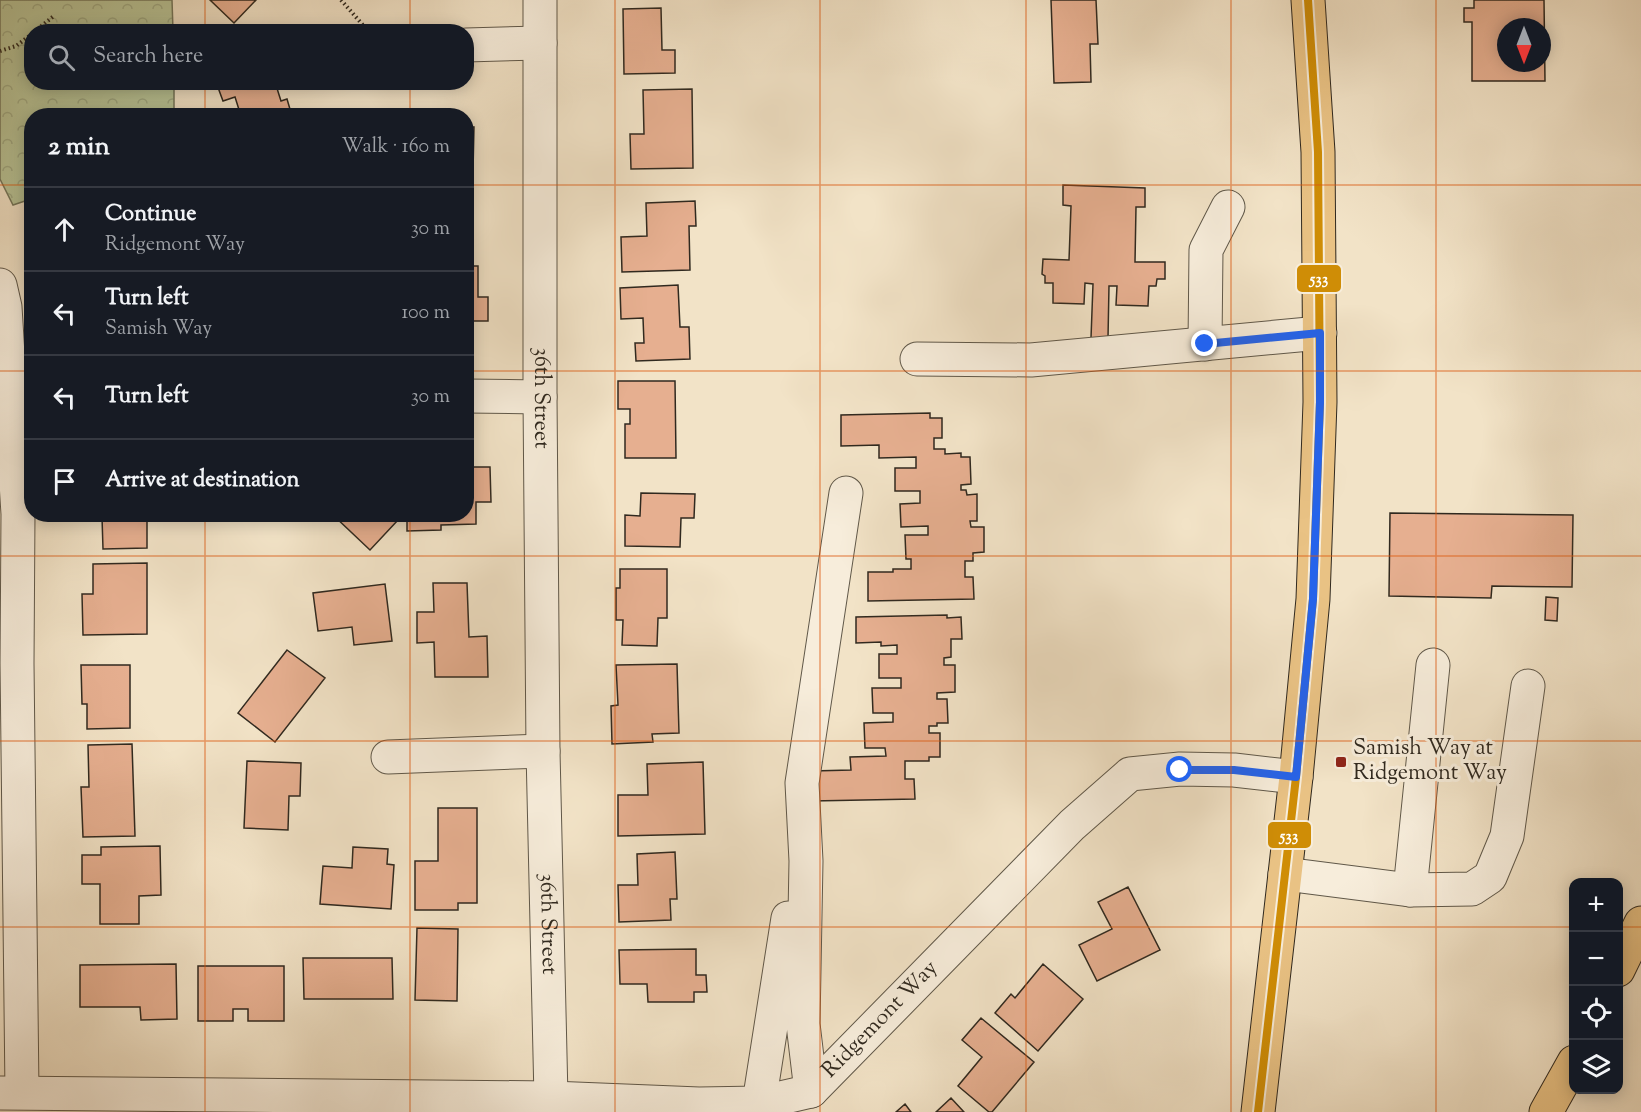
<!DOCTYPE html>
<meta charset="utf-8">
<style>
:root{--surface:#171b24;--page:#20242c;--text:#f1f3f6;--muted:#9ea1a6;--line:#363941}
body{margin:0;font-family:"Sorts Mill Goudy",serif;background:var(--page);color:var(--text)}
.controls{position:absolute;right:18px;bottom:18px;display:grid;overflow:hidden;border-radius:12px;box-shadow:0 3px 15px #0003}
.controls button{width:54px;height:54px;display:grid;place-items:center;padding:0;border:0;border-bottom:2px solid var(--line);background:var(--surface);color:var(--text);font:30px sans-serif}
.compass{position:absolute;left:1497px;top:18px;width:54px;height:54px;border-radius:50%;background:var(--surface);box-shadow:0 3px 15px #0003;rotate:180deg}
.stop{position:absolute;width:18px;height:18px;margin:-14px;border:4px solid #2563eb;border-radius:50%;background:#fff}
.stop.end{background:#2563eb;border-color:#fff;box-shadow:0 2px 6px #0008}
.list{margin:0;padding:0;list-style:none}
h2{display:flex;justify-content:space-between;align-items:center;height:78px;margin:0;padding:0 24px;font-size:26px}
h2 small{font-size:20px;font-weight:400;color:var(--muted)}
.list li{display:grid;grid-template-columns:39px 1fr auto;gap:18px;align-items:center;box-sizing:border-box;height:84px;padding:0 24px;border-top:2px solid var(--line)}
.list b{display:block;font-size:22px;white-space:nowrap}
.list p{margin:0;font-size:20px;white-space:nowrap;color:var(--muted)}
.list em{font-size:20px;font-style:normal;color:var(--muted)}
.icon{flex:none;width:33px;height:33px;fill:none;stroke:currentColor;stroke-width:2;stroke-linecap:round;stroke-linejoin:round}
.map{position:relative;flex:none;width:1641px;height:1112px;overflow:hidden}
.search{position:absolute;background:var(--surface);box-shadow:0 3px 15px #0003;left:24px;top:24px;width:450px;height:66px;display:flex;align-items:center;gap:15px;box-sizing:border-box;padding:0 21px;border-radius:24px;color:var(--muted);font-size:22px}
.panel{position:absolute;background:var(--surface);box-shadow:0 3px 15px #0003;left:24px;top:108px;width:450px;height:414px;border-radius:24px}
.map>svg:first-child{display:block}
.park{fill:url(#park-crowns);stroke:#74765b;stroke-width:1.5}
.building{fill:#e6af90;stroke:#30291f;stroke-width:1.5;fill-rule:evenodd}
.lines{fill:none;stroke-linecap:round;stroke-linejoin:round}
.minor-casing{stroke:#605849;stroke-width:35}
.major-casing{stroke:#30291f;stroke-width:35}
.highway-casing{stroke:#30291f;stroke-width:35}
.path{stroke:#30291f;stroke-width:4;stroke-dasharray:1.5 3;stroke-linecap:butt}
.minor{stroke:#f7eddb;stroke-width:33}
.major{stroke:#e9c284;stroke-width:33}
.highway{stroke:#e9c284;stroke-width:33}
.bus-1-casing{stroke:#f7eddb;stroke-width:12}
.bus-1{stroke:#cf8d06;stroke-width:8}
.route{stroke:#2563eb;stroke-width:8}
.grid{fill:none;stroke:#df570d;stroke-width:1.5;stroke-opacity:0.55}
.poi-dot{fill:#8f2418;stroke:#f7eddb;stroke-width:2}
.labels{text-anchor:middle;dominant-baseline:central;stroke-width:6;stroke-linejoin:round;paint-order:stroke}
.street-label{font-size:22px;fill:#30291f;stroke:#f7eddb}
.poi-label{font-size:22px;fill:#30291f;stroke:#f7eddb;text-anchor:start}
.line-badge{stroke:#f7eddb;stroke-width:2}
.badge-label{font-size:16px;text-anchor:middle;font-weight:bold;fill:#fff}
</style>
<div class="map">
<svg width="1641" height="1112" viewBox="0 0 1641 1112">
<defs>
<pattern id="park-crowns" width="20" height="18" patternUnits="userSpaceOnUse" patternTransform="scale(1.5)"><rect width="20" height="18" fill="#b8c497"/><path d="M2 6a3 3 0 1 1 6 0M12 15a3 3 0 1 1 6 0" fill="none" stroke="#9ea882"/></pattern>
</defs>
<rect width="100%" height="100%" fill="#f2e3c7"/>
<filter id="stains"><feTurbulence type="fractalNoise" baseFrequency=".00333" numOctaves="4"/><feColorMatrix values="0 0 0 0 .2 0 0 0 0 .09 0 0 0 0 .02 0 0 0 .5 -.17"/></filter>
<radialGradient id="worn" r=".72"><stop offset=".6" stop-color="#630" stop-opacity="0"/><stop offset="1" stop-color="#630" stop-opacity=".3"/></radialGradient>
<path class="park" d="M0 0H172L173 31 32 32V82L174 83V115L32 116 31 199 13 205 0 179Z"/>
<path class="building" d="M210 0H256L234 23Z
M1051 0H1096L1098 44H1090L1091 82 1054 83Z
M1474 0H1544L1545 81H1472V22H1464V8H1474ZM1506 27H1542V63H1506Z
M661 8 662 50H675V73L624 74 623 9Z
M216 82H275L281 101 287 99 292 116H241L235 97 223 101Z
M692 89 693 168 631 169 630 134H644L643 90Z
M466 127H474L473 171H466Z
M1063 185 1145 188V207H1136L1135 262H1165V279H1157L1156 286H1149L1148 306 1116 305 1117 286H1109L1108 338H1091L1093 284 1085 283 1084 304 1053 303V283H1045V276L1042 274 1043 259 1069 260 1071 206 1063 205Z
M695 201 696 226H689L690 270 622 272 621 237 647 236 646 203Z
M466 266H478V297H488V321H466Z
M678 285 680 327H689L690 359 636 361 635 343H644L643 318 621 319 620 288Z
M618 381H675L676 458H625V424H630V409H618Z
M930 413V418H942V438H934V449H945V454L961 453V457H970L971 484 961 485V490H966L967 495 977 494V521H970L971 527H984V552L973 553V561H965V577H973L974 599 868 601V572H893V569H911V559H906L905 535H928V526L901 527 900 504 920 503V491H895V468H916V457L879 458V445L841 446V415Z
M466 467H490L491 502H476V524L441 525V530L407 531V514H466Z
M641 493 695 494 694 518H681L680 547 625 546V515L640 516Z
M1390 513 1573 515 1572 587 1492 586 1491 598 1389 596Z
M112 514H147V548L103 549 102 517H113Z
M332 514H392L398 520 370 550Z
M147 563V634L83 635 82 594H93V564Z
M620 569H667V618H658L657 646 622 645 623 620H616V588H620Z
M433 583H467L469 637 487 636 488 677H435L434 642 417 643V612H434Z
M385 584 392 641 354 645 352 627 318 631 313 593Z
M1546 597 1558 598 1557 621 1545 620Z
M947 615V618L961 617 962 639H951V657L944 658V665H955V692L937 693V699H947L948 723H937V726H929V733H940V757H929V761H905V779H914L915 799 812 801V771L851 770 850 757 886 756 885 748H865L864 723 893 722V713H873L872 688H901V678H879V654H897V645L881 646V642L856 643V617Z
M287 650 325 678 275 742 238 713Z
M677 664 679 733 652 734 653 742 612 744 611 706 618 705 616 665Z
M81 665H130V728L87 729V704H82Z
M132 744 135 836 83 837 81 787H89L88 745Z
M247 761 301 763 300 796H289L288 830 244 828Z
M703 762 705 834 618 836V795H648L647 764Z
M438 808H477V903H458V910H415V861H438Z
M160 846 161 895 139 896V924H100V884H82V855H101V847Z
M353 847 388 849 387 864 394 865 391 909 320 904 323 866 352 868Z
M675 852 677 899H670L671 920 619 922 618 885H638L637 854Z
M1128 887 1160 950 1097 981 1079 945 1112 929 1098 902Z
M417 928 458 929 457 1001 415 1000Z
M696 949V975H706L707 992H694V1002H648L647 984H620L619 950Z
M303 958H392L393 999H304Z
M176 964 177 1019 141 1020 140 1007H80V965Z
M1043 964 1083 999 1038 1051 995 1013 1011 994 1015 998Z
M198 966H284V1021H248V1009H233V1021H198Z
M981 1018 1034 1062 992 1112H989L958 1086 982 1057 962 1040Z
M951 1098 964 1112H936Z
M905 1104 911 1112H896Z"/>
<g class="lines">
<g class="minor-casing">
<g id="minor">
<path id="s1" d="M540 0V397L543 751 551 1098"/>
<path d="M466 45 540 43"/>
<path d="M0 285 5 307 18 514 17 663 22 1092"/>
<path d="M1205 344 1206 250 1228 207"/>
<path d="M917 359 1031 360 1320 333"/>
<path d="M466 396 540 397"/>
<path d="M388 757 543 751"/>
<path d="M1285 874 1410 890 1472 889 1490 877 1507 836 1528 686"/>
<path d="M1410 890 1433 665"/>
<path d="M811 1091 803 1024 806 861 802 783 846 493"/>
<path id="s2" d="M0 1093 551 1098 699 1104 759 1103 811 1091 1072 825 1130 774 1180 769 1234 770 1296 777"/>
<path d="M759 1103 788 918"/>
</g>
</g>
<g class="major-casing">
<path id="major" d="M1258 1112 1296 777 1313 599 1320 402 1318 152 1308 0"/>
</g>
<g class="highway-casing">
<path id="highway" d="M1618 970 1641 923
M1546 1112 1574 1062"/>
</g>
<path class="path" d="M341 0 369 32
M34 32 55 15
M0 51 16 46 32 34"/>
<use href="#minor" class="minor"/>
<use href="#major" class="major"/>
<use href="#highway" class="highway"/>
<g class="bus-1-casing">
<path id="bus-1" d="M1258 1112 1296 777 1313 599 1320 402 1318 152 1308 0"/>
</g>
<use href="#bus-1" class="bus-1"/>
</g>
<g class="lines">
<path class="route" d="M1180 770H1234L1296 777 1313 599 1320 402V333L1205 344"/>
</g>
<path class="grid" d="M205 0V32M410 0V32M615 0V1112M820 0V1112M1026 0V1112M1231 0V1112M1436 0V1112M205 82V116M410 82V116M0 185H32M466 185H1641M0 371H32M466 371H1641M205 514V1112M410 514V1112M0 556H1641M0 741H1641M0 927H1574M1618 927H1641"/>
<rect class="poi-dot" x="1335" y="756" width="12" height="12" rx="3"/>
<g class="labels">
<g class="street-label">
<text stroke="none"><textPath href="#s1" startOffset="398">36th Street</textPath></text>
<text stroke="none"><textPath href="#s1" startOffset="924">36th Street</textPath></text>
<text stroke="none"><textPath href="#s2" startOffset="912">Ridgemont Way</textPath></text>
</g>
<g class="poi-label">
<text x="1353" y="749">Samish Way at<tspan x="1353" dy="25">Ridgemont Way</tspan></text>
</g>
</g>
<g class="line-badge">
<rect x="1296" y="264" width="46" height="29" rx="6" fill="#cf8d06"/>
<rect x="1267" y="821" width="45" height="28" rx="6" fill="#cf8d06"/>
</g>
<g class="badge-label">
<text x="1319" y="284">533</text>
<text x="1289" y="841">533</text>
</g>
<rect width="100%" height="100%" filter="url(#stains)"/>
<rect width="100%" height="100%" fill="url(#worn)"/>
</svg>
<div class="controls">
<button>+</button>
<button>−</button>
<button><svg class="icon" aria-label="locate" viewBox="0 0 24 24"><circle cx="12" cy="12" r="6"/><path d="M12 2v4M12 18v4M2 12h4M18 12h4"/></svg></button>
<button><svg class="icon" aria-label="layers" viewBox="0 0 24 24"><path d="M12 4l9 5-9 5-9-5zM3 14l9 5 9-5"/></svg></button>
</div>
<svg class="compass" viewBox="-18 -18 36 36"><path d="M0-13l5 13h-10z" fill="#e53935"/><path d="M0 13l5-13h-10z" fill="#9ea1a6"/></svg>
<div class="stop" style="left:1180px;top:770px"></div>
<div class="stop end" style="left:1205px;top:344px"></div>
<div class="search"><svg class="icon" aria-label="search" viewBox="0 0 24 24"><circle cx="10" cy="10" r="6"/><path d="M15 15l6 6"/></svg>Search here</div>
<section class="panel">
<h2>2 min<small>Walk · 160 m</small></h2>
<ul class="list">
<li><svg class="icon" aria-label="ahead" viewBox="0 0 24 24"><path d="M12 20V5M6 11l6-6 6 6"/></svg><div><b>Continue</b><p>Ridgemont Way</p></div><em>30 m</em></li>
<li><svg class="icon" aria-label="left" viewBox="0 0 24 24"><path d="M17 20v-9H6M10 6l-5 5 5 5"/></svg><div><b>Turn left</b><p>Samish Way</p></div><em>100 m</em></li>
<li><svg class="icon" aria-label="left" viewBox="0 0 24 24"><path d="M17 20v-9H6M10 6l-5 5 5 5"/></svg><div><b>Turn left</b></div><em>30 m</em></li>
<li><svg class="icon" aria-label="arrive" viewBox="0 0 24 24"><path d="M6 21V4h12l-3 4 3 4H6"/></svg><div><b>Arrive at destination</b></div></li>
</ul>
</section>
</div>
